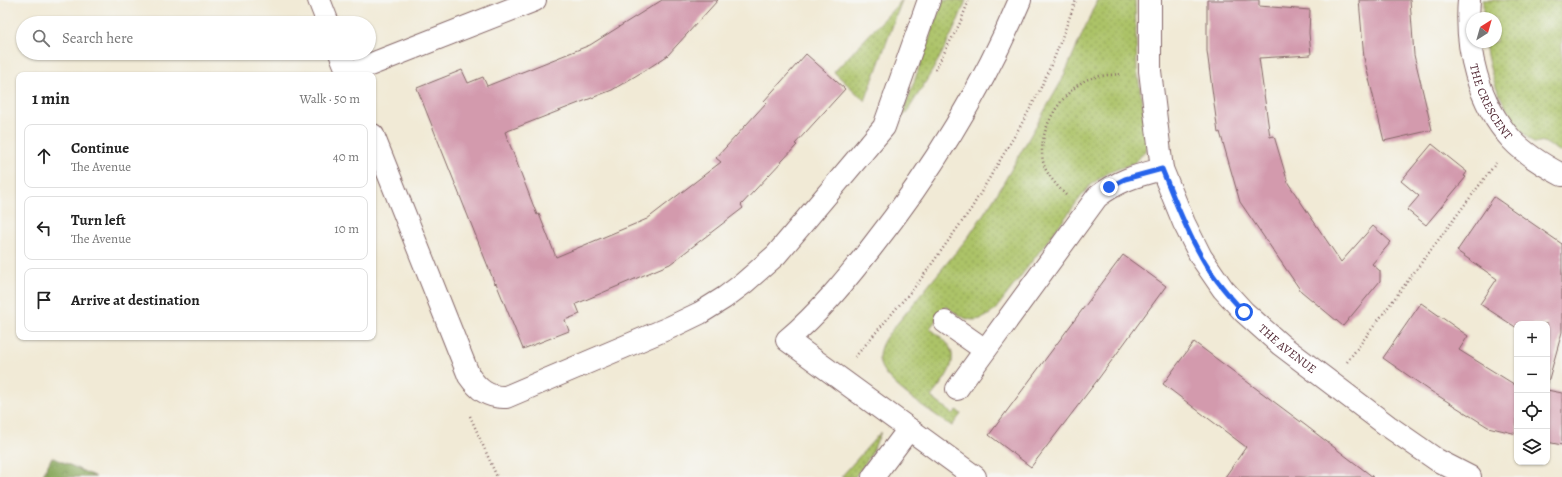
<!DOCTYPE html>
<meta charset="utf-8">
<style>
:root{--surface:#fff;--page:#f2f2f2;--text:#222;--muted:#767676;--line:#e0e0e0}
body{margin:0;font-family:Alegreya,serif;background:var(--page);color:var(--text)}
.controls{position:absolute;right:12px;bottom:12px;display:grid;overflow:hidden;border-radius:8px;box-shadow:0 1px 3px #0004}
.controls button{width:36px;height:36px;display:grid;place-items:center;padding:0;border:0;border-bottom:1px solid var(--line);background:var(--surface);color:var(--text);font:20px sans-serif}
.compass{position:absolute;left:1466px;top:12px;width:36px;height:36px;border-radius:50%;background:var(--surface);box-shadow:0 1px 3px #0004;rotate:37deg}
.stop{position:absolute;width:12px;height:12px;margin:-9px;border:3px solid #2563eb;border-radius:50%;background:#fff}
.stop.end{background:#2563eb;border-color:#fff;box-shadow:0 1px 4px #0008}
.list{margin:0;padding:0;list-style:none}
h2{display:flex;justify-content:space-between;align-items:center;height:52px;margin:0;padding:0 16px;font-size:17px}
h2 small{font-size:13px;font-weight:400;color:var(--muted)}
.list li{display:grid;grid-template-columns:26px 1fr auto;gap:12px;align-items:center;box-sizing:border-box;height:64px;margin:0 8px 8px;padding:0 8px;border:1px solid var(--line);border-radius:8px}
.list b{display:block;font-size:15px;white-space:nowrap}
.list p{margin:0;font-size:13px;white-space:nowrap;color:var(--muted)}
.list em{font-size:13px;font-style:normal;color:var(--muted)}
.icon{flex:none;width:22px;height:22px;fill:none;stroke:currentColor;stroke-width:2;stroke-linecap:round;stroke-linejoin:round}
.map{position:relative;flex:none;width:1562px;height:477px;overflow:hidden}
.search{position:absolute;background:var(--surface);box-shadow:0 1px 3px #0004;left:16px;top:16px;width:360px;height:44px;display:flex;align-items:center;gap:10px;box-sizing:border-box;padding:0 14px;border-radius:22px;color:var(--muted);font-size:15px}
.panel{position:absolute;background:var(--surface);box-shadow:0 1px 3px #0004;left:16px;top:72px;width:360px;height:268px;border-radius:8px}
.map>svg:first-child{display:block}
.green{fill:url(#green-dots);stroke:#7b714a}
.forest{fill:url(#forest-crowns);stroke:#6a6444}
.building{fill:#d39aad}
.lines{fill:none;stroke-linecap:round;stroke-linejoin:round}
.street-casing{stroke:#846667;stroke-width:24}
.path{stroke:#846667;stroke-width:2.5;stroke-dasharray:1 3;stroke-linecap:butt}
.street{stroke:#fff;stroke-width:22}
.route{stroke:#2563eb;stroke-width:5}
.labels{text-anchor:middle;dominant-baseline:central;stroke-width:3.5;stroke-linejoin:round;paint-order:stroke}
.street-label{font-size:12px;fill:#4a1f2b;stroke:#f6f6f2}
</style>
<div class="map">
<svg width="1562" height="477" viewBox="0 0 1562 477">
<defs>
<pattern id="green-dots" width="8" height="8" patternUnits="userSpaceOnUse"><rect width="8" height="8" fill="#acc368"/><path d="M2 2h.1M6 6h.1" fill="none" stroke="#8e9e56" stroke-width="1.8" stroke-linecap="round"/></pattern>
<pattern id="forest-crowns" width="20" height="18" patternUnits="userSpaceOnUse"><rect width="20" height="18" fill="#89a95c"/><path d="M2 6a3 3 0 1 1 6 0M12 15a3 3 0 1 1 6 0" fill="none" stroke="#72894c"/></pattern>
</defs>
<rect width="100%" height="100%" fill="#f6f6f2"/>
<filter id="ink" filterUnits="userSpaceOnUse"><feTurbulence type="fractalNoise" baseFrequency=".025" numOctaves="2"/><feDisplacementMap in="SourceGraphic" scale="8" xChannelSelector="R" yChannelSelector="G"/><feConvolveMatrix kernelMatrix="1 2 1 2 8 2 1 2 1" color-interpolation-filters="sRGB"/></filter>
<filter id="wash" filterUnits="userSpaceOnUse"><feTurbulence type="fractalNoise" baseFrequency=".012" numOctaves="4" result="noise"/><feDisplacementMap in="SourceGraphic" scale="16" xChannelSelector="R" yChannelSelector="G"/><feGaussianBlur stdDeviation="0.9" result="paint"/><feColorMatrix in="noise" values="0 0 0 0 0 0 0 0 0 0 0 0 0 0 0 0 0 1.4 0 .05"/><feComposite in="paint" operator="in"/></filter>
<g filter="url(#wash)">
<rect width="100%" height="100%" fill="#f1ead6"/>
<path class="green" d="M902 0 865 101 834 72Z
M943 0H966C956 27 943 53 928 78 919 92 912 106 901 119Z
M1097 0H1135L1137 69 1148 138 1147 144 1145 151 1134 163 1110 172 1090 185 995 310C976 327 964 320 946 306L930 328C935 333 942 337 947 343 962 362 942 382 931 397L953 414 957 410 961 414 952 426C935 414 886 384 880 364 877 354 881 344 887 336L969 236 1000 189 1062 80Z
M1483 0H1562V153L1544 142 1534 144C1507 119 1489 79 1485 42H1496V18H1483Z
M881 432 871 455 855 477H841Z"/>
<path class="forest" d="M52 457 96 477H42Z"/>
<g id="blocks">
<path class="building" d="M662 0H718L667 56 647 69 612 90 505 132 537 215 539 214 556 257 647 219 721 162 716 158 766 103 764 101 806 54 845 89 795 144 797 145 741 205 743 208 670 264 576 304 580 314 565 320 569 331 523 349 496 283 495 284 417 88 462 70 468 83 483 77 487 86 590 45Z
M1207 0H1259V6L1310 10 1309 33 1311 55 1259 58 1270 137 1274 136 1288 183 1341 262 1373 226 1391 242 1372 264 1380 271V281L1343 326 1301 291 1240 202 1220 132 1218 133 1207 51Z
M1359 0H1410L1414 55 1432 130 1384 141 1364 58Z
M1432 144 1467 172 1464 176 1466 177 1426 225 1407 210 1419 196 1401 181Z
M1494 197 1562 244V332L1547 386V324H1517V328L1480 304 1497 279 1457 251Z
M1123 255 1166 286 1099 378 1031 467 989 435Z
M1421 303 1468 336 1459 350 1517 386V434L1488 427 1429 390 1383 358Z
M1194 342 1305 425 1373 477H1225L1246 447 1163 384Z
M1547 390 1562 393V445L1547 442Z"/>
</g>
</g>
<g filter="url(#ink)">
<use href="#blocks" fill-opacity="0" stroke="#846667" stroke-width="1"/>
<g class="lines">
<g class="street-casing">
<g id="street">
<path d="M319 0 328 23"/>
<path id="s1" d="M1150 0V71L1162 169 1184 223 1201 257 1223 289 1244 312 1281 345 1388 426 1437 460 1470 477"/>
<path id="s2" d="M1469 0C1465 49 1478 103 1512 140 1526 155 1545 166 1562 175"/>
<path d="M340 53 349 75"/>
<path d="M349 73 535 0"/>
<path d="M373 135 469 376C478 389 488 398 506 397L671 327 700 313 724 298 744 283 776 255 884 127 929 0"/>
<path d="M945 322 985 350"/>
<path d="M957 389 1097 197C1119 180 1136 176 1162 169"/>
<path d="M873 477 909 429"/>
<path d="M975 477 787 340C819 313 845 281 871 248 931 172 982 90 1020 0"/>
</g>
</g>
<path class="path" d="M935 70 960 23 969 0
M1066 195C1058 187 1050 178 1045 168 1033 137 1059 94 1086 80 1097 75 1111 75 1122 74
M855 357 918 283 971 209 1021 125 1038 94 1055 56 1076 0
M1347 362 1496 163
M470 416 497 477"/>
<use href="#street" class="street"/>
</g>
</g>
<g class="lines" filter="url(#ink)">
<path class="route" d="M1109 187 1125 179 1162 169C1174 198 1185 228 1201 256 1212 277 1228 295 1244 312"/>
</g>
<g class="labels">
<g class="street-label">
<text stroke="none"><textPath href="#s2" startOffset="106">THE CRESCENT</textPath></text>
<text stroke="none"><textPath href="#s1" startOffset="393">THE AVENUE</textPath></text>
</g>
</g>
</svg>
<div class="controls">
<button>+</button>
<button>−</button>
<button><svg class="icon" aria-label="locate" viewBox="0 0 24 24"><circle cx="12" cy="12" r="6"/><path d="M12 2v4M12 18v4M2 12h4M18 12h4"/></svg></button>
<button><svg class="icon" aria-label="layers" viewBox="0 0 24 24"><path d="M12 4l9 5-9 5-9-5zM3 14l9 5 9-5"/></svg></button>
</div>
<svg class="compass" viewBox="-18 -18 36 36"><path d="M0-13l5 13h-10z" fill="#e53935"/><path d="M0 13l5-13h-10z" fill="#767676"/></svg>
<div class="stop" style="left:1244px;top:312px"></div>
<div class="stop end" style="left:1109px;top:187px"></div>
<div class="search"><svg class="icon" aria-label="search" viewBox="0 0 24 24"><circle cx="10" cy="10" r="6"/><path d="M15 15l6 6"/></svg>Search here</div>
<section class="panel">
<h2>1 min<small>Walk · 50 m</small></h2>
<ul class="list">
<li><svg class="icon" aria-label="ahead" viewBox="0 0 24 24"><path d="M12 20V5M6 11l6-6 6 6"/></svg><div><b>Continue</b><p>The Avenue</p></div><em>40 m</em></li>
<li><svg class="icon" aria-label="left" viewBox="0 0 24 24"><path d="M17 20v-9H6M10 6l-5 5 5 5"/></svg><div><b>Turn left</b><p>The Avenue</p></div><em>10 m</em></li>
<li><svg class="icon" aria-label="arrive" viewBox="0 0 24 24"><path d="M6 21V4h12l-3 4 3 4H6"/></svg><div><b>Arrive at destination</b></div></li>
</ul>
</section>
</div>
